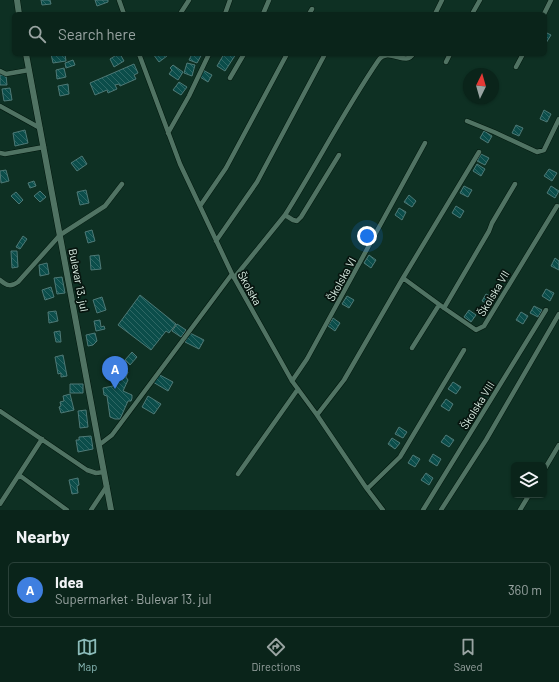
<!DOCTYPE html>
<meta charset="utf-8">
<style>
:root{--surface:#0a241a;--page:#132c23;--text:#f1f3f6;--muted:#99a4a2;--line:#2a4139;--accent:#8bbbb9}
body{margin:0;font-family:Barlow,sans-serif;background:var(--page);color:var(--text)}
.controls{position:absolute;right:12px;bottom:12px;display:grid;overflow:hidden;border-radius:6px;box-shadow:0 1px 3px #0004}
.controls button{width:36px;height:36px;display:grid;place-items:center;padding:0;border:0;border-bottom:1px solid var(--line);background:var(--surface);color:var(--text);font:20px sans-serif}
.compass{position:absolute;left:463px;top:68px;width:36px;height:36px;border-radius:50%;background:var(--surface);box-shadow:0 1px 3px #0004;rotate:5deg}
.you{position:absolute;left:367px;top:236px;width:14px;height:14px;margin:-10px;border:3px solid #fff;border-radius:50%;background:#1a73e8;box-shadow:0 0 0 6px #1a73e833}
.badge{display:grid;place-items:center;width:26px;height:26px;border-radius:50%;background:var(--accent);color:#fff;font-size:13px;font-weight:700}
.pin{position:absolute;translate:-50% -33px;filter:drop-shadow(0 1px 2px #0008)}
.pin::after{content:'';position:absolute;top:21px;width:14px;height:12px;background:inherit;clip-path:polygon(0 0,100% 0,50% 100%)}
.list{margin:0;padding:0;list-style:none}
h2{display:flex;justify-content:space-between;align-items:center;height:52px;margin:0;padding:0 16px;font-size:17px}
h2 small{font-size:13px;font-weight:400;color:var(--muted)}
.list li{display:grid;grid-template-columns:26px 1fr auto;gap:12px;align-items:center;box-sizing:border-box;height:56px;margin:0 8px 8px;padding:0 8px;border:1px solid var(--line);border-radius:6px}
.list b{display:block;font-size:15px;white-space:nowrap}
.list p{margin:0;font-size:13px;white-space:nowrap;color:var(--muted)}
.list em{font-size:13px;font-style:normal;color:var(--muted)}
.icon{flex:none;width:22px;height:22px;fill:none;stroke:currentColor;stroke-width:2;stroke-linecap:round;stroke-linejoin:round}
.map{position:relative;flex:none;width:559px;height:510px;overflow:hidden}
.search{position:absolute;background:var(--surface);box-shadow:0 1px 3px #0004;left:12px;right:12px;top:12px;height:44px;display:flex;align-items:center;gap:10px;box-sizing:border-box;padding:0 14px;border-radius:6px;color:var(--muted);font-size:15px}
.sheet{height:116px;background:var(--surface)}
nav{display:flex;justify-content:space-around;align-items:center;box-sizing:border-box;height:56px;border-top:1px solid var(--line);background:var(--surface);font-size:11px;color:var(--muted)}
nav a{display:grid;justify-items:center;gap:2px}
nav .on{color:var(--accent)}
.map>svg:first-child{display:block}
.building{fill:url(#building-back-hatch);stroke:#4e7976}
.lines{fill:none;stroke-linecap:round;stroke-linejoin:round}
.minor-casing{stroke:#00170d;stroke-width:5.5}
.tertiary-casing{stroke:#00170d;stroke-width:7}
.minor{stroke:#507363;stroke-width:4.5}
.tertiary{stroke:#507363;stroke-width:6}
.labels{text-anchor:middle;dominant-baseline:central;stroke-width:3.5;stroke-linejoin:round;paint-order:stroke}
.street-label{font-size:11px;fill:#ddf0e6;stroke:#07150f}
</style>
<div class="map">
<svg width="559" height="510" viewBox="0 0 559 510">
<defs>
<pattern id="building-back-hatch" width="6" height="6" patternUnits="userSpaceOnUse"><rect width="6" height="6" fill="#0b4d4a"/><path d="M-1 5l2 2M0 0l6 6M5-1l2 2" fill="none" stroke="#2e6764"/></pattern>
</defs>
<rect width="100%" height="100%" fill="#0e3023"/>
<path class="building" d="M41 0H50L51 4 42 5Z
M95 0H108V2L97 6Z
M545 32 551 35 546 43 545 42Z
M51 54H65L66 61 53 63Z
M118 54H120L124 61 114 67 110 59Z
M153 54H166L167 56 159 62Z
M192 54H202L197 63 189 60Z
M224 54H236L225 71 217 66Z
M73 60 75 65 66 68 65 63Z
M187 63 195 65 192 76 184 73Z
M134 64 138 73 134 75 136 79 120 86 119 84 115 85 117 89 108 93 107 90 95 95 90 83Z
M173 65 183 72 178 80 169 74 172 70 170 68Z
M64 68 66 77 57 79 56 70Z
M203 70 212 75 208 82 200 77Z
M0 75H6L7 85H0Z
M179 82 187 87 181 95 173 90Z
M68 84 69 94 60 96 58 86Z
M10 88 12 100 4 101 2 89Z
M544 110 551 114 547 122 540 119Z
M516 125 523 128 519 136 512 133Z
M25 130 28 143 15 146 13 133Z
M484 131 492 136 488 143 480 138Z
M481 154 489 158 485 165 477 161Z
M82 156 87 164 77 171 71 163Z
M477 164 485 169 481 176 473 171Z
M549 169 557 173 552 181 544 176Z
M6 170 9 181 1 183 0 171Z
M34 181 36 186 30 188 28 183Z
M464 186 472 190 468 197 460 193Z
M551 186 559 191 555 198 547 193Z
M86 190 89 203 80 205 77 192Z
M40 191 46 197 40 202 34 196Z
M16 192 23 200 19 204 11 196Z
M409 195 416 201 412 207 404 202Z
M456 206 464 211 460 218 452 213Z
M399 208 406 212 402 220 395 215Z
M92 230 95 241 88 243 85 232Z
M23 236 27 239 20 249 16 247Z
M11 251H17L18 267 12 268Z
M99 255 101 269 91 270 90 256Z
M369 255 376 260 371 268 364 263Z
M555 258 559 261V270L551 266Z
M47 263 49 274 40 276 39 265Z
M62 277 65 293 57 294 54 278Z
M51 287 54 297 45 300 42 290Z
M546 289 554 293 550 301 542 296Z
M486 294 494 298 490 305 482 301Z
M140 295 176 324 169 333 166 331 151 350 118 325Z
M347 296 354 300 349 308 342 304Z
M102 297 106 310 97 313 93 300Z
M534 306 542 310 538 317 530 313Z
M469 310 476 315 471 322 464 317Z
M56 311 58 321 49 323 48 312Z
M521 312 528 316 523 324 516 320Z
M333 318 340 323 335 331 328 326Z
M100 320 101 327 104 326 105 329 96 331 94 321Z
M177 324 186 330 181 337 172 331Z
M60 331 61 342H56L54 332Z
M95 333 97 341 93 345 88 346 86 335Z
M190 333 204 340 199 349 185 342Z
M132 352 137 357 130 365 125 360Z
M63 355 67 376 61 377V373L58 374 55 357Z
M121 369 128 372 126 377 128 380 123 391 132 395V398L131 401H128L120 419H115L110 417 107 396 104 395 103 388 113 386Z
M158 374 173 382 168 391 153 382Z
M453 382 461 387 456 394 448 389Z
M70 384H83V393H70Z
M70 394 74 410 61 413 59 407 61 406 60 402 64 401 63 396Z
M148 396 161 404 154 414 142 407Z
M446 399 453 404 449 411 441 406Z
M86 410 88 427 80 428 78 411Z
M399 427 407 432 403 438 395 434Z
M446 435 454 440 449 447 441 442Z
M91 436 93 449 78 452 76 440H79V437Z
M392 438 400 443 395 449 388 444Z
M433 454 441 459 437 466 429 461Z
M413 455 420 459 415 467 408 463Z
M426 473 433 478 429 485 421 480Z
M78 478 79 485 77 486 78 493 72 494 69 480Z"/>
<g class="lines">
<g class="minor-casing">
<path id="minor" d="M119 0 124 14
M180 14 189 0
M225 14 230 0
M263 14 269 0
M309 14 312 9
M435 14 442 0
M472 14 480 0
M544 14 551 0
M139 54 180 164 232 274 292 381 317 415 367 489 383 510
M446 62 450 54
M516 67 523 54
M0 71 6 74 29 70
M230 78 244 54
M0 106 40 128
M467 121 494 132 537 152 544 150 559 119
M168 133 189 96 209 54
M0 153 5 154 44 147
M200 206 226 168 287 54
M285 215C317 164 344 111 378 61 388 46 406 67 413 54
M216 241 257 182 325 54
M234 278 285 215 293 220 297 221 301 217 339 155
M403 278 444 308 476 330 484 326 557 206
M0 280C7 286 11 287 18 282L60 235 105 206 122 184
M444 308 489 231 492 223 515 184
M412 348 439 305
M292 381 307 359 425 143
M0 411 87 470 96 473 104 472
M317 415 344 380 403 278 479 152
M99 445 112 435 232 274
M544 470 559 445
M238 474 298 389
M19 475 67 510
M367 489 400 457 464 350
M0 504 42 439
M91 510 107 486
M423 510 546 310
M441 510 486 440 559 314
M520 510 529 495"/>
</g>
<g class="tertiary-casing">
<path id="tertiary" d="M17 0 19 14
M26 54 111 510"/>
</g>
<use href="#minor" class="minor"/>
<use href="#tertiary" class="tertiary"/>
</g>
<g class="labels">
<g class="street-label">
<text transform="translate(341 279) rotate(-61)">Školska VI</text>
<text transform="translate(79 280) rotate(79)">Bulevar 13. jul</text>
<text transform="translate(250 288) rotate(61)">Školska</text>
<text transform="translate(493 293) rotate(-59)">Školska VII</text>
<text transform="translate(477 405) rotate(-58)">Školska VIII</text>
</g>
</g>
</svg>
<div class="controls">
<button><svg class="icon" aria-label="layers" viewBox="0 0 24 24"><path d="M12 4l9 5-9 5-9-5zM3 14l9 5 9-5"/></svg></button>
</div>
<svg class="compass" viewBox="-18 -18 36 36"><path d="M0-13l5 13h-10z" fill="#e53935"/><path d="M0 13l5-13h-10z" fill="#99a4a2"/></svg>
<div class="you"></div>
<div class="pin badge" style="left:115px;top:389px;background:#3f7fe0">A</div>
<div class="search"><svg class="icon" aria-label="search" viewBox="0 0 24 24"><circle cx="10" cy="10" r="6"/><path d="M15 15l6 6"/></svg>Search here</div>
</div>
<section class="sheet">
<h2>Nearby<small></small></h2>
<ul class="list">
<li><span class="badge" style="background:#3f7fe0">A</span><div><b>Idea</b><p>Supermarket · Bulevar 13. jul</p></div><em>360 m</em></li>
</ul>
</section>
<nav>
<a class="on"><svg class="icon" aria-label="map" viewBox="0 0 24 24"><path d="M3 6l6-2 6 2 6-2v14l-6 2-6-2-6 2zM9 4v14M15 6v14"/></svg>Map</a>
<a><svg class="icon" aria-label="directions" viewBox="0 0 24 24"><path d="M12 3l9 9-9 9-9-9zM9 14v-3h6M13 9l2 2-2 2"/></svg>Directions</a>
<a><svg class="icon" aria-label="saved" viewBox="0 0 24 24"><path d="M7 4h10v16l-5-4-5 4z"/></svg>Saved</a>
</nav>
